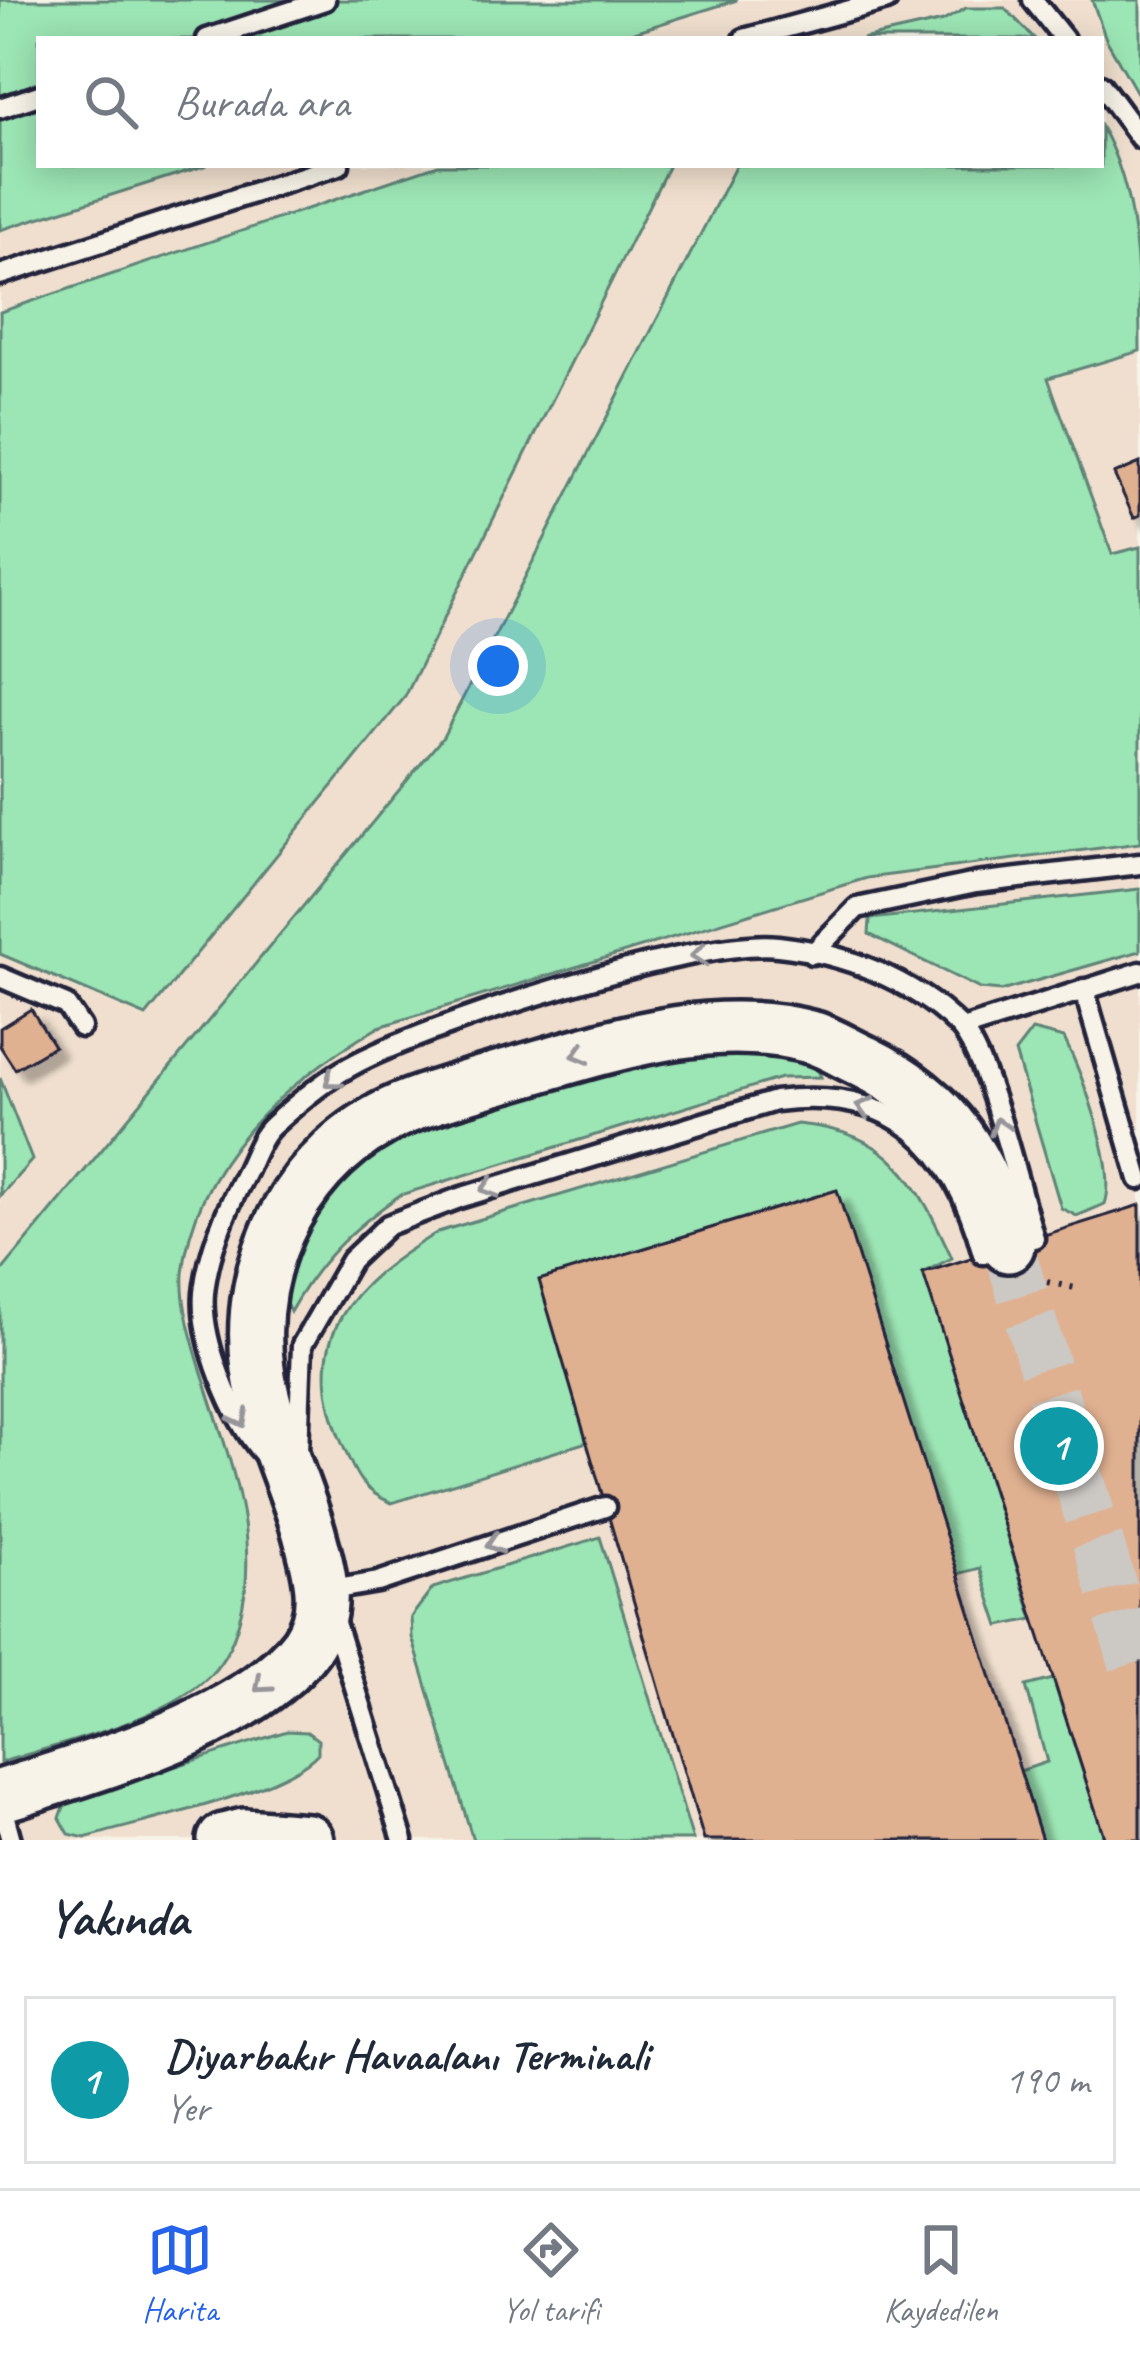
<!DOCTYPE html>
<html lang="tr">
<meta charset="utf-8">
<style>
:root{--surface:#fff;--page:#f2f2f3;--text:#1f2937;--muted:#747a83;--line:#e0e1e3;--accent:#2563eb}
body{margin:0;font-family:Caveat,sans-serif;background:var(--page);color:var(--text)}
.you{position:absolute;left:498px;top:666px;width:42px;height:42px;margin:-30px;border:9px solid #fff;border-radius:50%;background:#1a73e8;box-shadow:0 0 0 18px #1a73e833}
.badge{display:grid;place-items:center;width:78px;height:78px;border-radius:50%;background:var(--accent);color:#fff;font-size:39px;font-weight:700}
.pin{position:absolute;translate:-50% -50%;border:6px solid #fff;box-shadow:0 3px 12px #0006}
.list{margin:0;padding:0;list-style:none}
h2{display:flex;justify-content:space-between;align-items:center;height:156px;margin:0;padding:0 48px;font-size:51px}
h2 small{font-size:39px;font-weight:400;color:var(--muted)}
.list li{display:grid;grid-template-columns:78px 1fr auto;gap:36px;align-items:center;box-sizing:border-box;height:168px;margin:0 24px 24px;padding:0 24px;border:3px solid var(--line);border-radius:0px}
.list b{display:block;font-size:45px;white-space:nowrap}
.list p{margin:0;font-size:39px;white-space:nowrap;color:var(--muted)}
.list em{font-size:39px;font-style:normal;color:var(--muted)}
.icon{flex:none;width:66px;height:66px;fill:none;stroke:currentColor;stroke-width:2;stroke-linecap:round;stroke-linejoin:round}
.map{position:relative;flex:none;width:1140px;height:1840px;overflow:hidden}
.search{position:absolute;background:var(--surface);box-shadow:0 6px 30px #0003;left:36px;right:36px;top:36px;height:132px;display:flex;align-items:center;gap:30px;box-sizing:border-box;padding:0 42px;border-radius:0px;color:var(--muted);font-size:45px}
.sheet{height:348px;background:var(--surface)}
nav{display:flex;justify-content:space-around;align-items:center;box-sizing:border-box;height:168px;border-top:3px solid var(--line);background:var(--surface);font-size:33px;color:var(--muted)}
nav a{display:grid;justify-items:center;gap:6px}
nav .on{color:var(--accent)}
.map>svg:first-child{display:block}
.built{fill:#f0dfce;fill-rule:evenodd}
.green{fill:#9ce5b4;stroke:#5f8478;stroke-width:3}
.building{fill:#e0b191;stroke:#22223b;stroke-width:3;filter:url(#shadow)}
.lines{fill:none;stroke-linecap:round;stroke-linejoin:round}
.secondary-tunnel{stroke:#ccc9c5;stroke-width:51;stroke-dasharray:51 26;stroke-linecap:butt}
.lane-casing{stroke:#22223b;stroke-width:27}
.secondary-casing{stroke:#22223b;stroke-width:60}
.path{stroke:#22223b;stroke-width:6;stroke-dasharray:3 9;stroke-linecap:butt}
.lane{stroke:#f7f3e8;stroke-width:18}
.secondary{stroke:#f7f3e8;stroke-width:51}
.oneway{stroke:#97959a}
</style>
<div class="map">
<svg width="1140" height="1840" viewBox="0 0 1140 1840">
<defs>
<filter id="shadow"><feDropShadow dx="11" dy="11" stdDeviation="3" flood-color="#0004"/></filter>
</defs>
<rect width="100%" height="100%" fill="#f7f3e8"/>
<filter id="ink" filterUnits="userSpaceOnUse"><feTurbulence type="fractalNoise" baseFrequency=".00833" numOctaves="2"/><feDisplacementMap in="SourceGraphic" scale="24" xChannelSelector="R" yChannelSelector="G"/><feConvolveMatrix kernelMatrix="1 2 1 2 8 2 1 2 1" color-interpolation-filters="sRGB"/></filter>
<g filter="url(#ink)">
<path class="built" d="M0 0H1140V1840H0ZM39 39H1101V165H39Z"/>
<path class="green" d="M0 0H737L612 39H39V165H207L0 230Z
M1092 0H1140V98L1106 39Z
M966 8H1005L1035 39H862L943 21Z
M1101 127C1138 190 1140 278 1140 351L1048 378 1112 554 1140 547V843L867 878 379 1027C287 1080 194 1161 183 1274 181 1305 193 1344 202 1373 227 1454 263 1536 239 1621 233 1644 222 1666 203 1682 155 1723 60 1743 0 1763V1273L443 737 736 165H1101Z
M438 165H669L405 697 146 1016 0 954V312Z
M1140 889V951L1001 991 980 989 869 934 870 919Z
M1032 1030 1064 1038C1082 1074 1118 1167 1105 1204L1077 1216 1061 1208 1015 1052Z
M770 1051 816 1066 821 1077 781 1078 400 1195C352 1229 319 1260 290 1312L281 1292 313 1199 398 1130 628 1057Z
M0 1078 32 1160 0 1196Z
M797 1124C891 1132 916 1179 952 1258L924 1272 1033 1619 999 1626 980 1568 958 1574 836 1190 540 1280 587 1442 392 1503C359 1489 355 1473 341 1441 298 1338 352 1283 438 1232Z
M600 1537 693 1840H473L412 1637 411 1617 433 1588Z
M1053 1679 1105 1840H1042L1020 1771 1047 1762 1026 1686Z
M287 1731 307 1732 318 1740V1753C282 1793 142 1821 85 1838L69 1834 60 1818 66 1801Z"/>
<path class="building" d="M1140 463V515L1134 518 1114 474Z
M31 1009 54 1046 15 1069 0 1046V1028Z
M837 1190 1042 1840H704L539 1280Z
M1140 1205V1840H1105L923 1273Z"/>
<g class="lines">
<path class="secondary-tunnel" d="M1008 1246 1140 1681"/>
<g class="lane-casing">
<path id="lane" d="M1033 0 1064 39
M207 39 325 0
M744 39 887 0
M1101 85 1140 138
M0 108 39 95
M0 275 339 165
M812 954 857 908 976 883 1140 864
M0 977 66 1005 81 1027
M1084 989 1139 1179
M962 1029 1140 972
M262 1452C232 1418 200 1340 204 1293 208 1252 226 1210 245 1174 253 1159 259 1138 272 1126 294 1106 324 1080 351 1066 426 1025 697 937 778 946 843 953 911 979 958 1025 989 1056 1019 1190 1034 1238
M298 1453 302 1345 351 1260 388 1225 459 1198 775 1101C895 1086 953 1143 983 1254
M0 1800 11 1840
M403 1840 325 1591 378 1582 605 1507"/>
</g>
<g class="secondary-casing">
<path id="secondary" d="M0 1796C91 1766 248 1725 306 1646 332 1610 319 1571 309 1533 294 1480 265 1423 258 1369 243 1262 299 1154 400 1110 435 1095 475 1085 512 1074 610 1046 712 1010 814 1038 830 1043 847 1054 863 1061 951 1104 978 1157 1008 1246
M224 1840 244 1835 307 1840"/>
</g>
<path class="path" d="M1047 1282 1075 1288"/>
<use href="#lane" class="lane"/>
<use href="#secondary" class="secondary"/>
</g>
<defs><path id="oneway-chevron" d="M-2-3.5L2.5 0L-2 3.5" fill="none" stroke-width="1.6" stroke-linecap="round" stroke-linejoin="round" transform="scale(3)"/></defs>
<g class="oneway">
<use href="#oneway-chevron" transform="translate(699 955) rotate(173)"/>
<use href="#oneway-chevron" transform="translate(580 1054) rotate(164)"/>
<use href="#oneway-chevron" transform="translate(332 1080) rotate(143)"/>
<use href="#oneway-chevron" transform="translate(864 1107) rotate(-164)"/>
<use href="#oneway-chevron" transform="translate(999 1126) rotate(-108)"/>
<use href="#oneway-chevron" transform="translate(489 1188) rotate(163)"/>
<use href="#oneway-chevron" transform="translate(240 1419) rotate(63)"/>
<use href="#oneway-chevron" transform="translate(494 1544) rotate(162)"/>
<use href="#oneway-chevron" transform="translate(262 1685) rotate(139)"/>
</g>
</g>
</svg>
<div class="you"></div>
<div class="pin badge" style="left:1059px;top:1446px;background:#0f9aa8">1</div>
<div class="search"><svg class="icon" aria-label="search" viewBox="0 0 24 24"><circle cx="10" cy="10" r="6"/><path d="M15 15l6 6"/></svg>Burada ara</div>
</div>
<section class="sheet">
<h2>Yakında<small></small></h2>
<ul class="list">
<li><span class="badge" style="background:#0f9aa8">1</span><div><b>Diyarbakır Havaalanı Terminali</b><p>Yer</p></div><em>190 m</em></li>
</ul>
</section>
<nav>
<a class="on"><svg class="icon" aria-label="map" viewBox="0 0 24 24"><path d="M3 6l6-2 6 2 6-2v14l-6 2-6-2-6 2zM9 4v14M15 6v14"/></svg>Harita</a>
<a><svg class="icon" aria-label="directions" viewBox="0 0 24 24"><path d="M12 3l9 9-9 9-9-9zM9 14v-3h6M13 9l2 2-2 2"/></svg>Yol tarifi</a>
<a><svg class="icon" aria-label="saved" viewBox="0 0 24 24"><path d="M7 4h10v16l-5-4-5 4z"/></svg>Kaydedilen</a>
</nav>
